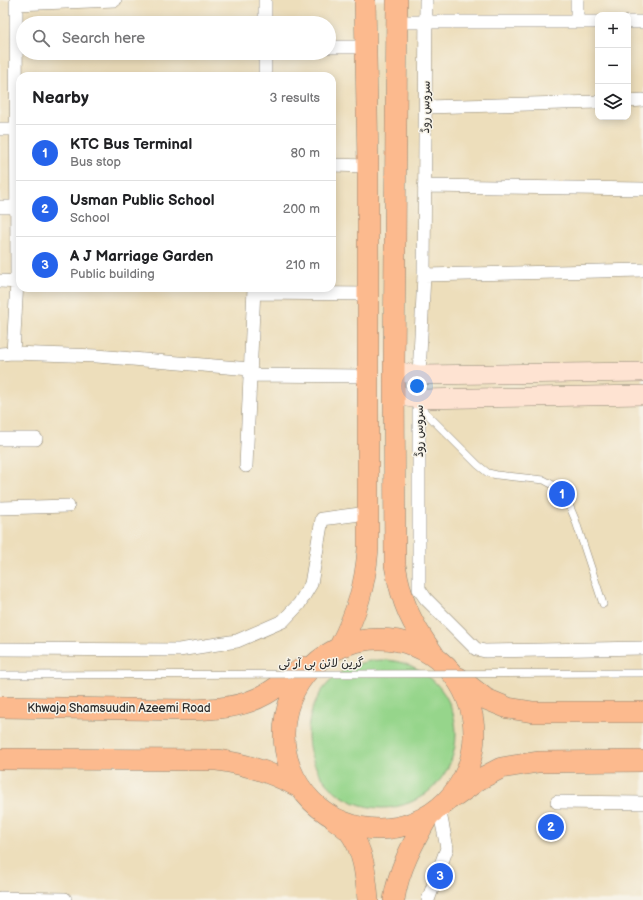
<!DOCTYPE html>
<meta charset="utf-8">
<style>
:root{--surface:#fff;--page:#f2f2f2;--text:#202124;--muted:#757577;--line:#e0e0e0;--accent:#2563eb}
body{margin:0;font-family:"Balsamiq Sans","Playpen Sans Arabic",sans-serif;background:var(--page);color:var(--text)}
.controls{position:absolute;right:12px;top:12px;display:grid;overflow:hidden;border-radius:8px;box-shadow:0 2px 10px #0003}
.controls button{width:36px;height:36px;display:grid;place-items:center;padding:0;border:0;border-bottom:1px solid var(--line);background:var(--surface);color:var(--text);font:20px sans-serif}
.you{position:absolute;left:417px;top:386px;width:14px;height:14px;margin:-10px;border:3px solid #fff;border-radius:50%;background:#1a73e8;box-shadow:0 0 0 6px #1a73e833}
.badge{display:grid;place-items:center;width:26px;height:26px;border-radius:50%;background:var(--accent);color:#fff;font-size:13px;font-weight:700}
.pin{position:absolute;translate:-50% -50%;border:2px solid #fff;box-shadow:0 1px 4px #0006}
.list{margin:0;padding:0;list-style:none}
h2{display:flex;justify-content:space-between;align-items:center;height:52px;margin:0;padding:0 16px;font-size:17px}
h2 small{font-size:13px;font-weight:400;color:var(--muted)}
.list li{display:grid;grid-template-columns:26px 1fr auto;gap:12px;align-items:center;box-sizing:border-box;height:56px;padding:0 16px;border-top:1px solid var(--line)}
.list b{display:block;font-size:15px;white-space:nowrap}
.list p{margin:0;font-size:13px;white-space:nowrap;color:var(--muted)}
.list em{font-size:13px;font-style:normal;color:var(--muted)}
.icon{flex:none;width:22px;height:22px;fill:none;stroke:currentColor;stroke-width:2;stroke-linecap:round;stroke-linejoin:round}
.map{position:relative;flex:none;width:643px;height:900px;overflow:hidden}
.search{position:absolute;background:var(--surface);box-shadow:0 2px 10px #0003;left:16px;top:16px;width:320px;height:44px;display:flex;align-items:center;gap:10px;box-sizing:border-box;padding:0 14px;border-radius:22px;color:var(--muted);font-size:15px}
.panel{position:absolute;background:var(--surface);box-shadow:0 2px 10px #0003;left:16px;top:72px;width:320px;height:220px;border-radius:12px}
.map>svg:first-child{display:block}
.green{fill:#96d58b;stroke:#60805b}
.lines{fill:none;stroke-linecap:round;stroke-linejoin:round}
.lane-casing{stroke:#8c8473;stroke-width:8}
.street-casing{stroke:#8c8473;stroke-width:14}
.secondary-casing{stroke:#8c8473;stroke-width:20}
.primary-casing{stroke:#8c8473;stroke-width:22}
.lane{stroke:#fff;stroke-width:7}
.street{stroke:#fff;stroke-width:13}
.secondary{stroke:#fee3d2;stroke-width:19}
.primary{stroke:#fcba8e;stroke-width:21}
.lane-bridge-casing{stroke:#8c8473;stroke-width:8;stroke-linecap:butt}
.lane-bridge{stroke:#fff;stroke-width:7}
.labels{text-anchor:middle;dominant-baseline:central;stroke-width:3;stroke-linejoin:round;paint-order:stroke}
.street-label{font-size:12px;fill:#2b2b2b;stroke:#f7f3e8}
</style>
<div class="map">
<svg width="643" height="900" viewBox="0 0 643 900">
<rect width="100%" height="100%" fill="#f7f3e8"/>
<filter id="ink" filterUnits="userSpaceOnUse"><feTurbulence type="fractalNoise" baseFrequency=".025" numOctaves="2"/><feDisplacementMap in="SourceGraphic" scale="8" xChannelSelector="R" yChannelSelector="G"/><feConvolveMatrix kernelMatrix="1 2 1 2 8 2 1 2 1" color-interpolation-filters="sRGB"/></filter>
<filter id="wash" filterUnits="userSpaceOnUse"><feTurbulence type="fractalNoise" baseFrequency=".012" numOctaves="4" result="noise"/><feDisplacementMap in="SourceGraphic" scale="16" xChannelSelector="R" yChannelSelector="G"/><feGaussianBlur stdDeviation="0.9" result="paint"/><feColorMatrix in="noise" values="0 0 0 0 0 0 0 0 0 0 0 0 0 0 0 0 0 1.4 0 .05"/><feComposite in="paint" operator="in"/></filter>
<g filter="url(#wash)">
<rect width="100%" height="100%" fill="#eddebb"/>
<path class="green" d="M308 734a74 74 0 1 1 148 0a74 74 0 1 1-148 0Z"/>
</g>
<g filter="url(#ink)">
<g class="lines">
<g class="lane-casing">
<path id="lane" d="M419 406 478 465 488 473 497 475 544 480 555 486 567 500 575 519 603 604"/>
</g>
<g class="street-casing">
<path id="street" d="M426 0 424 275 419 375V589L426 599 476 649 485 651 643 648
M577 0V22
M16 4 115 0
M398 22H598
M628 22H643
M265 23V0
M329 47H364
M265 76V53
M628 101 643 100
M426 107 598 102
M0 129H17
M332 165 368 166
M424 186 643 189
M0 207H17
M424 275 643 270
M0 281 20 282
M254 293 368 294
M13 353 17 282 16 0
M0 354 13 353 97 356 250 369
M250 375 368 376
M0 439H36
M246 466 254 288
M0 508 68 506
M0 649 179 650 237 641 283 621 299 604 311 584 322 519 368 513
M557 802 643 803
M0 898 65 899
M428 900 447 848 439 808"/>
</g>
<g class="secondary-casing">
<path id="secondary" d="M394 371 419 375 643 372
M394 395 419 399 643 395"/>
</g>
<g class="primary-casing">
<path id="primary" d="M397 0 394 371 395 565C402 604 411 623 434 655
M284 734a95 95 0 1 1 190 0a95 95 0 1 1-190 0Z
M340 646C357 612 365 587 368 549V166L365 0
M459 678 486 699 508 708 533 712H643
M0 707 188 710C215 709 242 708 266 694 280 686 291 676 304 667
M0 759 217 760C248 764 273 773 301 788
M456 796 478 780 501 768 538 762 643 761
M334 819C339 823 345 827 349 831 364 850 366 877 368 900
M394 900C398 870 414 841 429 815"/>
</g>
<use href="#lane" class="lane"/>
<use href="#street" class="street"/>
<use href="#secondary" class="secondary"/>
<use href="#primary" class="primary"/>
<g class="lane-bridge-casing">
<path id="lane-bridge" d="M0 675 643 673"/>
</g>
<use href="#lane-bridge" class="lane-bridge"/>
</g>
</g>
<g class="labels">
<g class="street-label">
<text transform="translate(426 107) rotate(-89)">سروس روڈ</text>
<text transform="translate(419 431) rotate(-90)">سروس روڈ</text>
<text x="321" y="663">گرین لائن بی آر ٹی</text>
<text x="119" y="708">Khwaja Shamsuudin Azeemi Road</text>
</g>
</g>
</svg>
<div class="controls">
<button>+</button>
<button>−</button>
<button><svg class="icon" aria-label="layers" viewBox="0 0 24 24"><path d="M12 4l9 5-9 5-9-5zM3 14l9 5 9-5"/></svg></button>
</div>
<div class="you"></div>
<div class="pin badge" style="left:562px;top:494px">1</div>
<div class="pin badge" style="left:551px;top:827px">2</div>
<div class="pin badge" style="left:440px;top:876px">3</div>
<div class="search"><svg class="icon" aria-label="search" viewBox="0 0 24 24"><circle cx="10" cy="10" r="6"/><path d="M15 15l6 6"/></svg>Search here</div>
<section class="panel">
<h2>Nearby<small>3 results</small></h2>
<ul class="list">
<li><span class="badge">1</span><div><b>KTC Bus Terminal</b><p>Bus stop</p></div><em>80 m</em></li>
<li><span class="badge">2</span><div><b>Usman Public School</b><p>School</p></div><em>200 m</em></li>
<li><span class="badge">3</span><div><b>A J Marriage Garden</b><p>Public building</p></div><em>210 m</em></li>
</ul>
</section>
</div>
